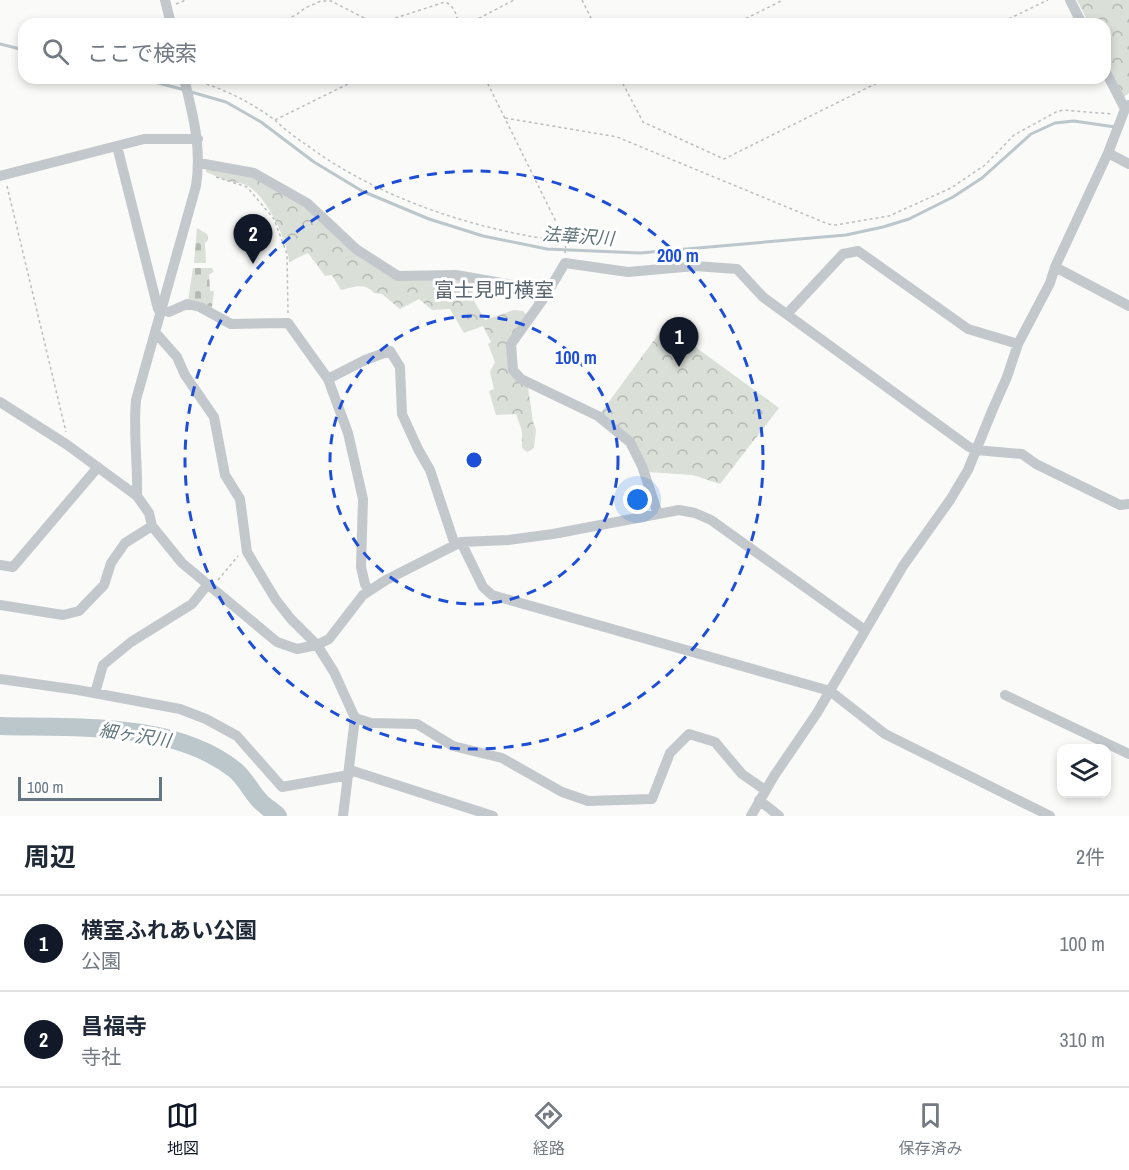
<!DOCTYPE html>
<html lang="ja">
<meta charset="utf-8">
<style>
:root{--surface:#fff;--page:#f2f2f3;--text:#1f2937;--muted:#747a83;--line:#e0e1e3;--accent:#111827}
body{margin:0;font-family:"Archivo Narrow","Noto Sans JP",sans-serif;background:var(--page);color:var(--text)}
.controls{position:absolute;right:18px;bottom:18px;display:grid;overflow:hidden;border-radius:12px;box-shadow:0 3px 9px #0003}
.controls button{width:54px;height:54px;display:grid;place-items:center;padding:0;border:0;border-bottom:2px solid var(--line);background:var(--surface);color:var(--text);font:30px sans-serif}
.scale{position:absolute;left:18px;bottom:15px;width:144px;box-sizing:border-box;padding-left:6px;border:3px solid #657683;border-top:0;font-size:16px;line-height:21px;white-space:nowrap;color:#657683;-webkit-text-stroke:4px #fff;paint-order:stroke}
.you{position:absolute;left:638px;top:500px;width:21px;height:21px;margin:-15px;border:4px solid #fff;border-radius:50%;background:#1a73e8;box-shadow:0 0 0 9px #1a73e833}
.badge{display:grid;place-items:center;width:39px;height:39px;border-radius:50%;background:var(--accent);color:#fff;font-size:20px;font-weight:700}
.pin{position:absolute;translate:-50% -50px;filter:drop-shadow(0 2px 3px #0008)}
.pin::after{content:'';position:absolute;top:32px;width:21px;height:18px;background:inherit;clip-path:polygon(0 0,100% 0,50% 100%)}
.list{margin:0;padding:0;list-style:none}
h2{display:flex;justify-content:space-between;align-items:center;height:78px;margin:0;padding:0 24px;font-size:26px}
h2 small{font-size:20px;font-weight:400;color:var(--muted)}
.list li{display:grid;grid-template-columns:39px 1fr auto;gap:18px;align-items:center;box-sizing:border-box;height:96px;padding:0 24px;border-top:2px solid var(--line)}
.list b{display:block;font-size:22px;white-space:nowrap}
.list p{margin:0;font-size:20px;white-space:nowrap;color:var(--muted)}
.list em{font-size:20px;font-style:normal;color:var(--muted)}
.icon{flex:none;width:33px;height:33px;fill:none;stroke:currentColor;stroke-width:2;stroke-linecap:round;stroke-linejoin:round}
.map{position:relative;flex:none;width:1129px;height:816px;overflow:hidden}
.search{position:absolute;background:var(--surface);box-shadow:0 3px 9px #0003;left:18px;right:18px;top:18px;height:66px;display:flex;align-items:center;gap:15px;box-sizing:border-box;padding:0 21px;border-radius:18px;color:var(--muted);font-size:22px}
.sheet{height:270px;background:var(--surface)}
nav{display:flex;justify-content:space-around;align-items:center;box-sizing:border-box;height:84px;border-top:2px solid var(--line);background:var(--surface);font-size:16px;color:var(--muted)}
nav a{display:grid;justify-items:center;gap:3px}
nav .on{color:var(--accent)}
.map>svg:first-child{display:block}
.forest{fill:url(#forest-crowns)}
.cemetery{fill:url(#cemetery-stones)}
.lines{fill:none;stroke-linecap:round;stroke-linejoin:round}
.stream{stroke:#bbc7cb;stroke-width:3}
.river{stroke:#bbc7cb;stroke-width:18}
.path{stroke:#bbbfc2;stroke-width:1.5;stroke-dasharray:3 3;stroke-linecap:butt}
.minor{stroke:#c3c8cc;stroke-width:10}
.ring{fill:none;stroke:#1d4ed8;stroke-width:3;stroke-dasharray:10 8}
.labels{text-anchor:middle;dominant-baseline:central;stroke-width:6;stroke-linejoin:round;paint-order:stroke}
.water-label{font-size:18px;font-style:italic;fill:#60757c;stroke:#fff}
.quarter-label{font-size:20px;fill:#57646e;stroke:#fff}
.centre{fill:#1d4ed8;stroke:#fff;stroke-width:3}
.ring-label{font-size:18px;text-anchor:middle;font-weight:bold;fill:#1d4ed8;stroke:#fff;stroke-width:6;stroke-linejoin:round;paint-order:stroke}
</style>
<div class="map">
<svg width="1129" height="816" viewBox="0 0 1129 816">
<defs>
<pattern id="forest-crowns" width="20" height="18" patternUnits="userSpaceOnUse" patternTransform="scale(1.5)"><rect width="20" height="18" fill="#dadfd7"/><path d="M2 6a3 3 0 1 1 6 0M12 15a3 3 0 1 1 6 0" fill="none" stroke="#b4b9b4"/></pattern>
<pattern id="cemetery-stones" width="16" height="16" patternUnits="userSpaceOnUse" patternTransform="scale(1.5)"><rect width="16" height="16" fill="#dadfd7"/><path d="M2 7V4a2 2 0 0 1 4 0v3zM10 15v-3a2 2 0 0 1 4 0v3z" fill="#b4b9b4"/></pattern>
</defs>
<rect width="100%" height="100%" fill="#fafaf8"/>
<path class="forest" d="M1077 0H1129V93L1124 97 1105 58V24H1089Z
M206 166 254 174 305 206 397 279 441 277 472 281 473 299 485 320 514 310 523 311 528 317 508 355 528 387 533 422 536 430 534 448 527 452 522 448V431L516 414 496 415 489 391 494 389 490 372 495 362 488 344 491 342 483 326 464 333 450 309 432 310 419 299 400 309 382 294 374 293C365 282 354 287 341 290L332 275 325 276 308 253 289 262C288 241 266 194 246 185 241 183 234 182 228 181 220 179 213 174 206 172Z
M665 325 779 408 720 484 693 475 647 472 644 460 600 414Z"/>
<path class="cemetery" d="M197 228 207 234 208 240 205 243 206 263H194Z
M193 268H212L214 272 209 274 210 291H214L212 307 188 301Z"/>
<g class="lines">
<path class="stream" d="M0 44 24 50
M139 78 185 90
M191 92 226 102 261 122 314 162 362 191 429 219 483 236 547 249 640 253 846 235 883 227 909 219 953 197 982 178 1031 134 1055 123 1074 121 1115 127"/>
<path class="river" d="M0 726C74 728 173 721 235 770 245 778 251 792 261 802 266 807 273 811 278 816"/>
<path class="path" d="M582 0 594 24
M176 4 186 0
M275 24 296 15 305 8 321 1H331L374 23H380L445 2C455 6 456 15 459 24
M468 24 514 0
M735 24 783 0
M998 24 1048 0
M485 78 566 242 565 253
M620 78 643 122 724 159 887 78
M195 80C228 91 247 100 275 120L360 78
M505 118 617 137 828 224 836 225 889 216 951 188 985 165 1014 135 1056 112 1063 110 1112 114
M275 120C287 132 301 141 315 151 388 202 478 230 566 242
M216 177 247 187 274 219 287 254 288 313
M7 186 66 432
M218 580 238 556"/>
<path class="minor" d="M165 0 171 24
M1070 0 1082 24
M1105 70 1125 109
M117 146 158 309 169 312 187 304 200 307 231 324 288 323 328 379 348 433 363 499 361 567 365 584 369 591
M1108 153 1129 164
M199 163 254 173 307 203 356 249 398 276 456 275 514 285 542 301
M0 176 144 139H198
M1055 267 1129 306
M787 314 843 254 858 251 968 329 1018 344
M155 332 177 357 185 375 214 417 225 475 240 499 247 552 276 600 291 619 317 645 334 672 355 718 343 816
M328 379 365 360 390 351 400 367 402 414 418 449 430 470 455 545
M0 402 66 444 137 496 149 513 152 526 182 563 277 642 297 649 317 645 329 639 363 595 386 580 461 542 508 540 553 534 679 510 695 513 711 520 865 630
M137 496C138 464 133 432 136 400L196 186C202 147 193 116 184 78
M658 514 642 466 630 442 598 416 521 379 513 370 511 344 546 295 565 263 628 272 695 266 737 269 763 297 969 447 976 450 1022 454 1036 464 1120 505 1129 504
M461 542 483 587 492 595 830 691 885 734 1050 816
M0 565 13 567 98 467
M0 605 63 615 79 611 104 585 111 563 125 543 152 526
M0 679 78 690 180 709 206 719 237 736 282 787 349 775
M95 693 103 665 131 642 192 604 208 584
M1005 695 1129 754
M355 718 371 723 417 724 453 746 502 758 562 792 588 801 652 799 670 753 689 734 715 742 742 774 765 790
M350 770 493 816
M759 800 779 816
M751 816 774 776 817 713 903 566 950 500 968 470 992 411 1007 377 1018 344 1050 283 1055 267 1108 153 1125 109 1129 105"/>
</g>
<g class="ring">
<circle cx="474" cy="460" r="144"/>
<circle cx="474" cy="460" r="289"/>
</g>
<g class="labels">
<g class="water-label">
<text transform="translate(578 236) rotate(4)">法華沢川</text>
<text transform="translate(135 735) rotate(9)">細ヶ沢川</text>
</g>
<g class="quarter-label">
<text x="494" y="289">富士見町横室</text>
</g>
</g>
<circle cx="474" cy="460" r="9" class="centre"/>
<g class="ring-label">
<text x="678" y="262">200 m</text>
<text x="576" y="364">100 m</text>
</g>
</svg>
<div class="controls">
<button><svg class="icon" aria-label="layers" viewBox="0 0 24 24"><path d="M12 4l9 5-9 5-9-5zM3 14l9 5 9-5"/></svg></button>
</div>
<div class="scale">100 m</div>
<div class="you"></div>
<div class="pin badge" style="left:679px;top:367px">1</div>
<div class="pin badge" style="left:253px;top:264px">2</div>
<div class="search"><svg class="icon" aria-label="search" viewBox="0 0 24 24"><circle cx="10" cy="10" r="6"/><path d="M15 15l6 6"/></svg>ここで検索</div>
</div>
<section class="sheet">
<h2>周辺<small>2件</small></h2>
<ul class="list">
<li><span class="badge">1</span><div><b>横室ふれあい公園</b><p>公園</p></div><em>100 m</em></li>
<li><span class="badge">2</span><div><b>昌福寺</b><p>寺社</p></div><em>310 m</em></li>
</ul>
</section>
<nav>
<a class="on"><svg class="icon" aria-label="map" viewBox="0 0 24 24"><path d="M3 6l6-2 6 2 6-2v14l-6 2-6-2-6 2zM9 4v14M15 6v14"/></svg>地図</a>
<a><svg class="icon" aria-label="directions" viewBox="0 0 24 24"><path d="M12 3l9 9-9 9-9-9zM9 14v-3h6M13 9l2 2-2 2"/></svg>経路</a>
<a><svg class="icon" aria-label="saved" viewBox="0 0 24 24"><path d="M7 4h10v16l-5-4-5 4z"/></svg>保存済み</a>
</nav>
